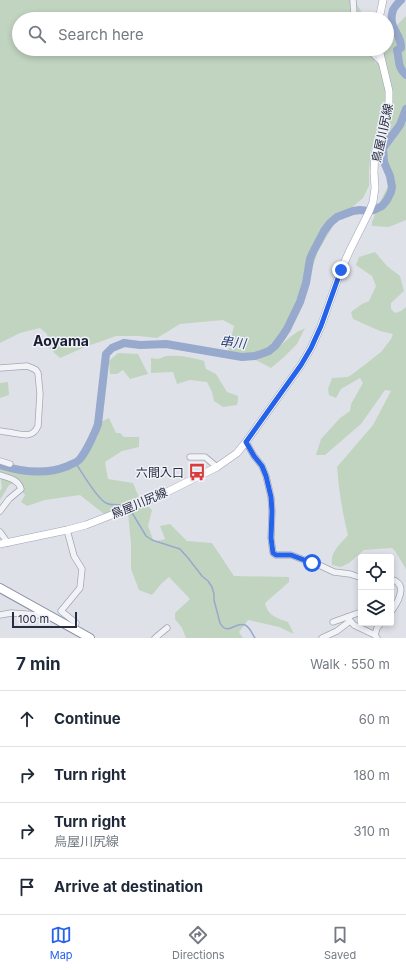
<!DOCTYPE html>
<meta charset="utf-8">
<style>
:root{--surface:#fff;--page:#f6f6f7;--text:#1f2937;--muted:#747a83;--line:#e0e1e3;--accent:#2563eb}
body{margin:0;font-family:Inter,"Noto Sans JP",sans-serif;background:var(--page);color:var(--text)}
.controls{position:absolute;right:12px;bottom:12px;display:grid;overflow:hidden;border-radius:4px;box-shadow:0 2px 6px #0003}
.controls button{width:36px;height:36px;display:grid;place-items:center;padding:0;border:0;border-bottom:1px solid var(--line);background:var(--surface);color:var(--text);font:20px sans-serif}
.scale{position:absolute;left:12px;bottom:10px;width:65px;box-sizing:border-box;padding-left:4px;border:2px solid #272c42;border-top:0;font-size:11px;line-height:14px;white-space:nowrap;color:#272c42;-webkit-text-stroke:3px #eff1f7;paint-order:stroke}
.stop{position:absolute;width:12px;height:12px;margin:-9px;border:3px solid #2563eb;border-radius:50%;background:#fff}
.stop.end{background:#2563eb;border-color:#fff;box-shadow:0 1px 4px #0008}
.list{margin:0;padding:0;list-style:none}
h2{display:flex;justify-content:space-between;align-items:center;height:52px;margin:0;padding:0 16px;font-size:17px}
h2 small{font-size:13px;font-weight:400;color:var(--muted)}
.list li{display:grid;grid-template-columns:26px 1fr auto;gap:12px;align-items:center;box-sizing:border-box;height:56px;padding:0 16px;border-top:1px solid var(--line)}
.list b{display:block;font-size:15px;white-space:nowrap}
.list p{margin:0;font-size:13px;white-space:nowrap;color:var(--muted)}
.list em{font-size:13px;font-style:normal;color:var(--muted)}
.icon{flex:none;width:22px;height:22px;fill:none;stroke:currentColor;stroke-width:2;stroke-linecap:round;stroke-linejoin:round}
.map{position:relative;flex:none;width:406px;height:638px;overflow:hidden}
.search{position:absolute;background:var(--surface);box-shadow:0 2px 6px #0003;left:12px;right:12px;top:12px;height:44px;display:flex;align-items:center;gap:10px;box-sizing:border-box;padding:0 14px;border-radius:22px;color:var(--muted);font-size:15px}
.sheet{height:276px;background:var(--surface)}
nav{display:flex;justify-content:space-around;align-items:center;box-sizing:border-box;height:56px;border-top:1px solid var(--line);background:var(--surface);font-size:11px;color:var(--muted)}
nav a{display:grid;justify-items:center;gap:2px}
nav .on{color:var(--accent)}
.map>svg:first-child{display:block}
.green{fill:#c1d4c0}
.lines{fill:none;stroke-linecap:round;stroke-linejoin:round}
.stream{stroke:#97a9cc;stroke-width:1.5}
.river{stroke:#97a9cc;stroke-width:8}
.minor-casing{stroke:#a4a7b4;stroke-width:7}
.major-casing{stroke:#9ea3b6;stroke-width:8}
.highway-casing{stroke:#858ca1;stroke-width:10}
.minor{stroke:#f2f3f7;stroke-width:5.5}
.major{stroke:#fff;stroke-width:7}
.highway{stroke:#fff;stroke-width:8}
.route{stroke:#2563eb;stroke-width:5}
.labels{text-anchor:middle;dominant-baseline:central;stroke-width:3;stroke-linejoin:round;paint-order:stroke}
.street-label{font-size:12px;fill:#272c42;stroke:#eff1f7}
.poi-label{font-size:12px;fill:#272c42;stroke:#eff1f7;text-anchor:end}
.water-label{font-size:13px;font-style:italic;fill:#2e4378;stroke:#eff1f7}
.quarter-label{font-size:14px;font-weight:bold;fill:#191e32;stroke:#eff1f7}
</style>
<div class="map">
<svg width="406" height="638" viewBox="0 0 406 638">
<rect width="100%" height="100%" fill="#dfe1e9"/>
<path class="green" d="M0 0H354L366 19H19V49H369L376 64 382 49H387V42L398 24 406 16V220L389 227 372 226V222L380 202 390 182 386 157 383 142 371 149 369 170V186L363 198 336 221 318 251 310 275 307 288 301 301 297 314 292 324V328L285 339 258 353H242L228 351 234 326 223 320 180 324 157 338 139 336H116L85 347 60 358 48 347 47 334 40 328 20 333 0 343Z
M375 252 387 266 400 276 404 291 391 303V309L395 313 401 311 406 307V569L395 551 392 548 364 550 349 563 341 567 332 565C330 551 340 545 348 535 342 512 339 490 337 467L373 425 391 391 385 390 361 424 325 455H316L321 439 340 418 350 411 351 404 363 383 360 378 341 389 336 398 329 395 328 389 332 378 348 377 354 373 381 352 391 339 393 334 380 331 353 319 351 312 362 304 369 301 376 286 372 276 356 265 359 257Z
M305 328 297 344 284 357 271 368 254 359C272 357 282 342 297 332 300 331 303 329 305 328Z
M118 353 138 354 148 374 130 379 123 370 117 374H110L109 361Z
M166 356C180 355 191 357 204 361L206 369 216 374 227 392 238 396V400L237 405 223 407 214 401 212 392 207 382 190 380 177 384 173 372 151 373V358L158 359Z
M8 382 9 395 0 398V383Z
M109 418 116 433H120L124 437H139V447L122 451 105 462 108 479 133 483 140 500 104 514 80 495 45 500 27 506 21 502 25 495 15 483 9 485 0 500V491L2 488 0 474V465L31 475 63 471 82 462 98 436 99 423Z
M147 505 152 510 148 526 154 542 165 539 160 526 170 524 187 541 212 543 234 576 289 577V582L265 603C268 616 277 618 288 622L294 634 279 627 248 620 239 632 243 638H186L182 628 175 619V613L190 599 169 577 161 584 152 595 139 590 131 569V544L128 513Z"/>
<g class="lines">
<path class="stream" d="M75 462C81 471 97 499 106 503 111 506 119 504 125 505
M131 511 146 536 152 540 180 549 188 558 202 576 208 581 212 587 214 594V600L220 623C228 637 235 621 245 625 250 627 252 634 255 638"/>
<path class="river" d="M401 0C398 3 395 6 393 10 387 29 402 33 401 48L397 50C400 62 397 66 406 75
M0 465C22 472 46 475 68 466 71 464 76 463 79 460 85 454 95 433 98 424L106 354 112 348 124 343 140 345 166 344 242 357 255 356 261 354 269 351 275 346 281 338 287 329 300 302 306 283 310 259 312 254 324 231 330 223 337 217 353 211 360 210 368 211 374 210 382 206 387 200 391 192 392 187 390 176 384 162 383 148 400 125 406 109"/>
<g class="minor-casing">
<path id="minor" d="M353 0 354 15 356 19
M372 49 373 54 382 63
M0 368 27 366 32 368 36 370 38 373 40 394 38 426C33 438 23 435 13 433 9 432 4 432 0 431
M246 442 254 456 262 466 266 476 271 497 272 511 271 538 273 553 276 555H291L312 563 319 565 334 572 350 574 359 577H361
M190 457H205L217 467
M0 461 10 464
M0 475C9 478 18 479 21 489L9 499 0 511
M67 530 74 556 82 569 80 588 61 611 76 623 73 629
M0 532 8 543
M391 579C393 580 395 580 397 582 406 589 396 605 391 612
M0 615 11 613 39 615 44 612
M347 617 354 625 375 635
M333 622 361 612
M155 638 167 628
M322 638 337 631 350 621
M377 638 375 635 377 628 381 623"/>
</g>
<g class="major-casing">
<path id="major" d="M379 19 383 0
M0 544 67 530 86 525 114 514 161 495 217 467 237 453 246 442 301 365 311 348 321 326 341 270 350 250 369 212 373 202 375 188 374 172 375 153 386 119 389 105V91L379 49"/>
</g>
<g class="highway-casing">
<path id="highway" d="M0 588 90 638"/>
</g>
<use href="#minor" class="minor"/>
<use href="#major" class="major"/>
<use href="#highway" class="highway"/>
</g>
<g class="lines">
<path class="route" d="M312 563 291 555H276L273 553 271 538 272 511 271 497 266 476 262 466 254 456 246 442 301 365 311 348 321 326 341 270"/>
</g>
<defs>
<g id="bus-bare" transform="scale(1.38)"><path d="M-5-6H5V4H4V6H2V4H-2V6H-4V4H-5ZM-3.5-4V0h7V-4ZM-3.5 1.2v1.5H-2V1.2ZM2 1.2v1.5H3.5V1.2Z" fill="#d73d3b" stroke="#eff1f7" stroke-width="2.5" paint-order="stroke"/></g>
</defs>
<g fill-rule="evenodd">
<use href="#bus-bare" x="197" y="472"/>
</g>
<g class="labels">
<g class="street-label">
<text transform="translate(382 133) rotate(-78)">鳥屋川尻線</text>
<text transform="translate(139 503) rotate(-23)">鳥屋川尻線</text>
</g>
<g class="poi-label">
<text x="184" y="472">六間入口</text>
</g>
<g class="water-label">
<text transform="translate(233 342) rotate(6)">串川</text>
</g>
<g class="quarter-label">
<text x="61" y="340">Aoyama</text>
</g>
</g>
</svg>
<div class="controls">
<button><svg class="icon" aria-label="locate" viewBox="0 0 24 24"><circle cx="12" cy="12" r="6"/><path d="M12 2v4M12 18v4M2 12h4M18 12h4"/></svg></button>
<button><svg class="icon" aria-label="layers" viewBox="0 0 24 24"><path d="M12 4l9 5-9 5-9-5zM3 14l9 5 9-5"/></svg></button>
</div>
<div class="scale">100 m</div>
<div class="stop" style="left:312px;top:563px"></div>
<div class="stop end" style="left:341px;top:270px"></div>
<div class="search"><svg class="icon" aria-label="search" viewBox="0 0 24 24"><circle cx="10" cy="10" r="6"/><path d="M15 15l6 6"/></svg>Search here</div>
</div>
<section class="sheet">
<h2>7 min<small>Walk · 550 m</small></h2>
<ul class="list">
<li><svg class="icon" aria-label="ahead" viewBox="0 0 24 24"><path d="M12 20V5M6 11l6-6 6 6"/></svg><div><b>Continue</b></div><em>60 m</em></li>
<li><svg class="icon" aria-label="right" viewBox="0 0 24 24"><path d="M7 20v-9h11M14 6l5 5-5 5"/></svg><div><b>Turn right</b></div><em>180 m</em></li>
<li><svg class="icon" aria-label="right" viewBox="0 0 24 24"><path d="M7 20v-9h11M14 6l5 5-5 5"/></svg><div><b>Turn right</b><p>鳥屋川尻線</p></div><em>310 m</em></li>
<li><svg class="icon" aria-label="arrive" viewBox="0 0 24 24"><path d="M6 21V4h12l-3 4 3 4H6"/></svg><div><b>Arrive at destination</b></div></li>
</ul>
</section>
<nav>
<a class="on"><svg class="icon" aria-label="map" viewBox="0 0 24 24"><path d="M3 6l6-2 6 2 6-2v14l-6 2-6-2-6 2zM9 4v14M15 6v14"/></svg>Map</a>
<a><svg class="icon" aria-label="directions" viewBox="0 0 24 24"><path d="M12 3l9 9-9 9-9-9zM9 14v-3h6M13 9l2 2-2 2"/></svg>Directions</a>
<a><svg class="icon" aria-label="saved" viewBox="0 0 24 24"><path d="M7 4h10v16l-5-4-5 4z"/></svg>Saved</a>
</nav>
